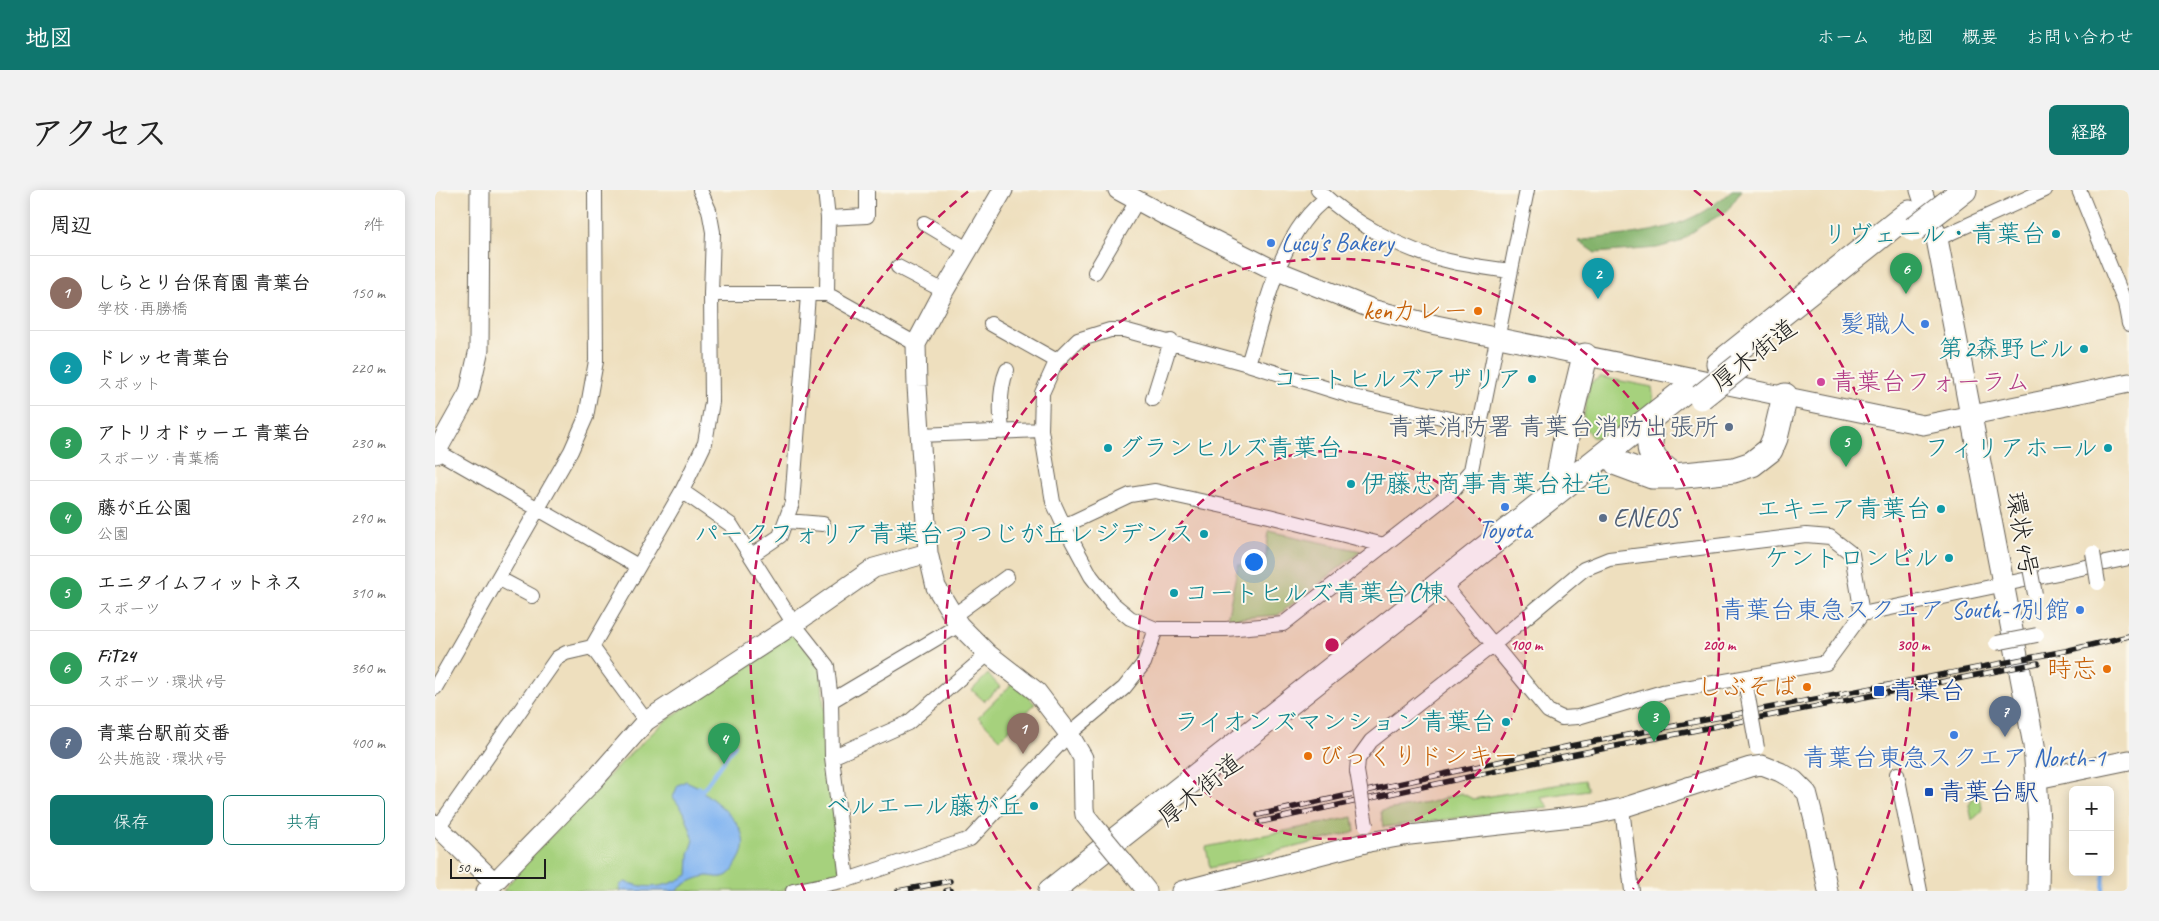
<!DOCTYPE html>
<html lang="ja">
<meta charset="utf-8">
<style>
:root{--surface:#fff;--page:#f2f2f2;--text:#222;--muted:#767676;--line:#e0e0e0;--accent:#0f766e}
body{margin:0;font-family:Caveat,"Klee One",sans-serif;background:var(--page);color:var(--text)}
.controls{position:absolute;right:15px;bottom:15px;display:grid;overflow:hidden;border-radius:8px;box-shadow:0 2px 12px #0003}
.controls button{width:45px;height:45px;display:grid;place-items:center;padding:0;border:0;border-bottom:1px solid var(--line);background:var(--surface);color:var(--text);font:25px sans-serif}
.scale{position:absolute;left:15px;bottom:12px;width:96px;box-sizing:border-box;padding-left:5px;border:2px solid #1c1c1c;border-top:0;font-size:14px;line-height:18px;white-space:nowrap;color:#1c1c1c;-webkit-text-stroke:4px #fbf7ec;paint-order:stroke}
.you{position:absolute;left:818px;top:371px;width:18px;height:18px;margin:-12px;border:4px solid #fff;border-radius:50%;background:#1a73e8;box-shadow:0 0 0 8px #1a73e833}
.badge{display:grid;place-items:center;width:32px;height:32px;border-radius:50%;background:var(--accent);color:#fff;font-size:16px;font-weight:700}
.pin{position:absolute;translate:-50% -41px;filter:drop-shadow(0 1px 2px #0008)}
.pin::after{content:'';position:absolute;top:26px;width:18px;height:15px;background:inherit;clip-path:polygon(0 0,100% 0,50% 100%)}
.list{margin:0;padding:0;list-style:none}
h2{display:flex;justify-content:space-between;align-items:center;height:65px;margin:0;padding:0 20px;font-size:21px}
h2 small{font-size:16px;font-weight:400;color:var(--muted)}
.list li{display:grid;grid-template-columns:32px 1fr auto;gap:15px;align-items:center;box-sizing:border-box;height:75px;padding:0 20px;border-top:1px solid var(--line)}
.list b{display:block;font-size:19px;white-space:nowrap}
.list p{margin:0;font-size:16px;white-space:nowrap;color:var(--muted)}
.list em{font-size:16px;font-style:normal;color:var(--muted)}
.actions{display:flex;gap:10px;padding:15px 20px}
.actions a{flex:1;padding:11px 0;border:1px solid var(--accent);border-radius:8px;text-align:center;font-size:18px;color:var(--accent)}
.actions .main{background:var(--accent);color:#fff}
.map{position:relative;flex:none;width:1694px;height:701px;overflow:hidden;border-radius:8px}
header{display:flex;align-items:center;gap:30px;box-sizing:border-box;height:70px;padding:0 25px;background:var(--accent);color:#fff}
header strong{font-size:24px}
nav{display:flex;gap:28px;margin-inline-start:auto;font-size:18px}
.intro{display:flex;align-items:center;justify-content:space-between;box-sizing:border-box;height:120px;padding:0 30px}
h1{margin:0;font-size:35px}
.button{padding:12px 22px;border-radius:8px;background:var(--accent);color:#fff;font-size:18px;font-weight:700}
main{display:flex;gap:30px;padding:0 30px}
aside{flex:1;background:var(--surface);border-radius:8px;box-shadow:0 2px 12px #0003}
.map>svg:first-child{display:block}
.green{fill:#a6d17d;stroke:#61764c}
.forest{fill:#84b36c;stroke:#506844}
.water{fill:#84b6f1;stroke:#506986}
.lines{fill:none;stroke-linecap:round;stroke-linejoin:round}
.stream{stroke:#84b6f1;stroke-width:4}
.street-casing{stroke:#666055;stroke-width:16}
.secondary-casing{stroke:#666055;stroke-width:21}
.primary-casing{stroke:#666055;stroke-width:23}
.highway-casing{stroke:#666055;stroke-width:27}
.street{stroke:#fff;stroke-width:14}
.secondary{stroke:#fff;stroke-width:19}
.primary{stroke:#fff;stroke-width:21}
.highway{stroke:#fff;stroke-width:25}
.rail-casing{stroke:#1c1c1c;stroke-width:5.5}
.rail{stroke:#fbf7ec;stroke-width:4;stroke-dasharray:11;stroke-linecap:butt}
.street-bridge-casing{stroke:#666055;stroke-width:16;stroke-linecap:butt}
.secondary-bridge-casing{stroke:#666055;stroke-width:21;stroke-linecap:butt}
.highway-bridge-casing{stroke:#666055;stroke-width:27;stroke-linecap:butt}
.street-bridge{stroke:#fff;stroke-width:14}
.secondary-bridge{stroke:#fff;stroke-width:19}
.highway-bridge{stroke:#fff;stroke-width:25}
.ring{fill:none;stroke:#c2185b;stroke-width:2.5;stroke-dasharray:9 6}
.culture-dot{fill:#0f9aa8;stroke:#fbf7ec;stroke-width:2}
.shop-dot{fill:#3f7fe0;stroke:#fbf7ec;stroke-width:2}
.food-dot{fill:#e8710a;stroke:#fbf7ec;stroke-width:2}
.hotel-dot{fill:#d1479c;stroke:#fbf7ec;stroke-width:2}
.service-dot{fill:#5c6f8a;stroke:#fbf7ec;stroke-width:2}
.transit-dot{fill:#1a4fb4;stroke:#fbf7ec;stroke-width:2}
.labels{text-anchor:middle;dominant-baseline:central;stroke-width:4;stroke-linejoin:round;paint-order:stroke}
.culture-label{font-size:25px;fill:#0d838f;stroke:#fbf7ec;text-anchor:end}
.shop-label{font-size:25px;fill:#366cbe;stroke:#fbf7ec;text-anchor:end}
.food-label{font-size:25px;fill:#c56008;stroke:#fbf7ec;text-anchor:end}
.street-label{font-size:25px;fill:#1c1c1c;stroke:#fbf7ec}
.hotel-label{font-size:25px;fill:#b23c85;stroke:#fbf7ec;text-anchor:start}
.service-label{font-size:25px;fill:#4e5e75;stroke:#fbf7ec;text-anchor:end}
.transit-label{font-size:25px;fill:#164399;stroke:#fbf7ec;text-anchor:start}
.centre{fill:#c2185b;stroke:#fbf7ec;stroke-width:2.5}
.ring-label{font-size:15px;text-anchor:middle;font-weight:bold;fill:#c2185b;stroke:#fbf7ec;stroke-width:4;stroke-linejoin:round;paint-order:stroke}
</style>
<header>
<strong>地図</strong>
<nav><a>ホーム</a><a>地図</a><a>概要</a><a>お問い合わせ</a></nav>
</header>
<div class="intro"><h1>アクセス</h1><a class="button">経路</a></div>
<main>
<aside>
<h2>周辺<small>7件</small></h2>
<ul class="list">
<li><span class="badge" style="background:#8d6e63">1</span><div><b>しらとり台保育園 青葉台</b><p>学校 · 再勝橋</p></div><em>150 m</em></li>
<li><span class="badge" style="background:#0f9aa8">2</span><div><b>ドレッセ青葉台</b><p>スポット</p></div><em>220 m</em></li>
<li><span class="badge" style="background:#2e9e5b">3</span><div><b>アトリオドゥーエ 青葉台</b><p>スポーツ · 青葉橋</p></div><em>230 m</em></li>
<li><span class="badge" style="background:#2e9e5b">4</span><div><b>藤が丘公園</b><p>公園</p></div><em>290 m</em></li>
<li><span class="badge" style="background:#2e9e5b">5</span><div><b>エニタイムフィットネス</b><p>スポーツ</p></div><em>310 m</em></li>
<li><span class="badge" style="background:#2e9e5b">6</span><div><b>FiT24</b><p>スポーツ · 環状4号</p></div><em>360 m</em></li>
<li><span class="badge" style="background:#5c6f8a">7</span><div><b>青葉台駅前交番</b><p>公共施設 · 環状4号</p></div><em>400 m</em></li>
</ul>
<div class="actions"><a class="main">保存</a><a>共有</a></div>
</aside>
<div class="map">
<svg width="1694" height="701" viewBox="0 0 1694 701">
<rect width="100%" height="100%" fill="#fbf7ec"/>
<filter id="ink" filterUnits="userSpaceOnUse"><feTurbulence type="fractalNoise" baseFrequency=".02" numOctaves="2"/><feDisplacementMap in="SourceGraphic" scale="10" xChannelSelector="R" yChannelSelector="G"/><feConvolveMatrix kernelMatrix="1 2 1 2 8 2 1 2 1" color-interpolation-filters="sRGB"/></filter>
<filter id="wash" filterUnits="userSpaceOnUse"><feTurbulence type="fractalNoise" baseFrequency=".0096" numOctaves="4" result="noise"/><feDisplacementMap in="SourceGraphic" scale="20" xChannelSelector="R" yChannelSelector="G"/><feGaussianBlur stdDeviation="1.12" result="paint"/><feColorMatrix in="noise" values="0 0 0 0 0 0 0 0 0 0 0 0 0 0 0 0 0 1.4 0 .05"/><feComposite in="paint" operator="in"/></filter>
<g filter="url(#wash)">
<rect width="100%" height="100%" fill="#eedfbe"/>
<path class="green" d="M1166 187 1217 197 1219 212 1174 248 1157 247 1147 234 1155 193Z
M834 341 926 361 843 425 792 429 803 375 830 374Z
M357 442 386 477 394 581 406 688 342 701H68L95 668 192 567 229 532Z
M553 484 565 497 549 511 537 500Z
M579 492 600 514 565 549 543 527Z
M1150 590 1153 600 1105 607 1114 617 948 637 946 621 993 613 1026 603 1038 609Z
M1539 607 1543 608C1551 618 1546 623 1537 630L1534 615Z
M918 627 920 642 775 678 771 657Z"/>
<path class="forest" d="M1297 0H1307L1292 21 1266 36 1244 52 1222 58 1160 63 1143 51C1206 41 1246 46 1297 0Z"/>
<path class="water" d="M251 591 264 597 267 601C288 618 322 641 303 671 299 678 295 686 287 687 282 688 277 686 272 686 260 688 250 693 241 701H185V695L190 692C215 700 230 698 253 685L254 665 259 650 249 622 238 607 243 595Z"/>
<g class="lines">
<path class="stream" d="M264 597 267 601 300 555
M1668 701 1669 682"/>
</g>
</g>
<g filter="url(#ink)">
<g class="lines">
<g class="street-casing">
<path id="street" d="M390 0 393 28 392 104 481 154
M883 0C917 32 968 61 1014 71 1034 76 1055 78 1075 81
M1644 0 1690 113 1694 134
M393 28 432 26V0
M489 33 534 60
M1502 49 1610 0
M463 77 509 101
M660 82 702 11
M276 104H392
M556 134 622 171
M813 174C830 121 845 41 892 8
M718 209 736 151
M1045 236 919 207 813 174 689 140H675L643 150 621 172 607 203 606 240 618 312 629 336 656 386 677 413 695 428 721 439H791L848 434 1017 302 1036 280 1092 0
M567 242C565 222 564 198 572 180
M485 245 606 240
M0 260 203 376
M247 301 296 335 359 434 392 476 396 511 397 567 412 690
M352 331 388 334
M629 336 695 305 720 301 834 326 949 355
M317 365 345 346 357 313 373 105
M63 388 97 406
M1015 402 1113 521 1127 528 1143 527 1228 502 1391 473 1427 424 1694 368
M518 426 572 387
M0 498 136 261 151 227 161 171 160 0
M396 511 524 435
M211 531 157 457 247 301 270 253 277 212 276 104 278 42 274 20 265 0
M397 567 473 533 553 464
M922 581 923 569 936 551 1059 454 1149 379 1174 369 1371 345 1395 347 1417 364 1427 424
M1462 584 1485 701
M1187 618 1197 701
M4 636 122 468 131 463 157 457
M358 701 412 690 535 649 634 544 689 498 709 473 721 439"/>
</g>
<g class="secondary-casing">
<path id="secondary" d="M568 0 509 101 481 154 482 196 493 363 501 397 524 435 553 464 602 502 634 544 648 568 649 618 650 625 658 635
M683 0 731 26 833 77 940 120 1001 135 1488 235 1694 193
M0 264 34 203 44 159 45 0
M1602 589 1694 570
M0 634 59 692
M696 681 712 701
M51 701 161 588 211 531 359 434 439 378 493 363
M746 701 934 652 975 645 1155 625 1187 618 1315 577 1327 575 1345 582 1359 590 1372 603 1379 630 1393 701"/>
</g>
<g class="primary-casing">
<path id="primary" d="M1486 0 1502 49 1516 121 1599 555 1604 632 1603 701"/>
</g>
<g class="highway-casing">
<path id="highway" d="M1510 15 1529 0
M1284 174 1474 23
M1216 246C1211 267 1224 275 1240 286
M1182 273 1217 286H1240L1299 280 1317 274 1335 260 1340 248 1350 206
M1121 302 1134 232 1150 166
M616 701 1247 203"/>
</g>
<use href="#street" class="street"/>
<use href="#secondary" class="secondary"/>
<use href="#primary" class="primary"/>
<use href="#highway" class="highway"/>
<g class="rail-casing">
<path id="rail" d="M1316 523 1317 529 1603 473
M823 625 1135 556 1630 461 1694 446
M825 632 1126 567 1317 529 1315 521
M463 701 515 691
M511 701 515 700"/>
</g>
<use href="#rail" class="rail"/>
<g class="street-bridge-casing">
<path id="street-bridge" d="M1658 363 1663 393
M1594 373 1600 404
M1561 453 1602 445
M1311 496 1322 558
M922 581 931 635"/>
</g>
<g class="secondary-bridge-casing">
<path id="secondary-bridge" d="M658 635 696 681"/>
</g>
<g class="highway-bridge-casing">
<path id="highway-bridge" d="M1479 39 1510 15
M1266 207 1305 176"/>
</g>
<use href="#street-bridge" class="street-bridge"/>
<use href="#secondary-bridge" class="secondary-bridge"/>
<use href="#highway-bridge" class="highway-bridge"/>
</g>
</g>
<circle cx="897" cy="455" r="194" fill="#c2185b" fill-opacity=".12"/>
<g class="ring">
<circle cx="897" cy="455" r="194"/>
<path d="M596 699A387 387 0 1 1 1198 699"/>
<path d="M370 701A581 581 0 0 1 535 0M1259 0A581 581 0 0 1 1424 701"/>
</g>
<g class="culture-dot">
<circle cx="1621" cy="44" r="5"/>
<circle cx="1649" cy="159" r="5"/>
<circle cx="1097" cy="189" r="5"/>
<circle cx="673" cy="258" r="5"/>
<circle cx="1673" cy="258" r="5"/>
<circle cx="916" cy="294" r="5"/>
<circle cx="1506" cy="319" r="5"/>
<circle cx="769" cy="344" r="5"/>
<circle cx="1514" cy="368" r="5"/>
<circle cx="739" cy="403" r="5"/>
<circle cx="1071" cy="532" r="5"/>
<circle cx="599" cy="616" r="5"/>
</g>
<g class="shop-dot">
<circle cx="836" cy="53" r="5"/>
<circle cx="1490" cy="134" r="5"/>
<circle cx="1070" cy="317" r="5"/>
<circle cx="1645" cy="420" r="5"/>
<circle cx="1519" cy="545" r="5"/>
</g>
<g class="food-dot">
<circle cx="1043" cy="121" r="5"/>
<circle cx="1672" cy="479" r="5"/>
<circle cx="1372" cy="497" r="5"/>
<circle cx="873" cy="566" r="5"/>
</g>
<circle class="hotel-dot" cx="1386" cy="192" r="5"/>
<g class="service-dot">
<circle cx="1294" cy="237" r="5"/>
<circle cx="1168" cy="328" r="5"/>
</g>
<g class="transit-dot">
<rect x="1438" y="495" width="12" height="12" rx="2.5"/>
<rect x="1489" y="597" width="10" height="10" rx="2.5"/>
</g>
<g class="labels">
<g class="culture-label">
<text x="1611" y="44">リヴェール・青葉台</text>
<text x="1639" y="159">第2森野ビル</text>
<text x="1087" y="189">コートヒルズアザリア</text>
<text x="683" y="258" text-anchor="start">グランヒルズ青葉台</text>
<text x="1663" y="258">フィリアホール</text>
<text x="926" y="294" text-anchor="start">伊藤忠商事青葉台社宅</text>
<text x="1496" y="319">エキニア青葉台</text>
<text x="759" y="344">パークフォリア青葉台つつじが丘レジデンス</text>
<text x="1504" y="368">ケントロンビル</text>
<text x="749" y="403" text-anchor="start">コートヒルズ青葉台C棟</text>
<text x="1061" y="532">ライオンズマンション青葉台</text>
<text x="589" y="616">ベルエール藤が丘</text>
</g>
<g class="shop-label">
<text x="846" y="53" text-anchor="start">Lucy's Bakery</text>
<text x="1480" y="134">髪職人</text>
<text x="1070" y="340" text-anchor="middle">Toyota</text>
<text x="1635" y="420">青葉台東急スクエア South-1別館</text>
<text x="1519" y="568" text-anchor="middle">青葉台東急スクエア North-1</text>
</g>
<g class="food-label">
<text x="1033" y="121">kenカレー</text>
<text x="1662" y="479">時忘</text>
<text x="1362" y="497">しぶそば</text>
<text x="883" y="566" text-anchor="start">びっくりドンキー</text>
</g>
<g class="street-label">
<text transform="translate(1319 165) rotate(-38)">厚木街道</text>
<text transform="translate(1587 344) rotate(80)">環状4号</text>
<text transform="translate(765 600) rotate(-39)">厚木街道</text>
</g>
<g class="hotel-label">
<text x="1396" y="192">青葉台フォーラム</text>
</g>
<g class="service-label">
<text x="1284" y="237">青葉消防署 青葉台消防出張所</text>
<text x="1178" y="328" text-anchor="start">ENEOS</text>
</g>
<g class="transit-label">
<text x="1455" y="501">青葉台</text>
<text x="1504" y="602">青葉台駅</text>
</g>
</g>
<circle cx="897" cy="455" r="8" class="centre"/>
<g class="ring-label">
<text x="1091" y="460">100 m</text>
<text x="1284" y="460">200 m</text>
<text x="1478" y="460">300 m</text>
</g>
</svg>
<div class="controls">
<button>+</button>
<button>−</button>
</div>
<div class="scale">50 m</div>
<div class="you"></div>
<div class="pin badge" style="left:588px;top:564px;background:#8d6e63">1</div>
<div class="pin badge" style="left:1163px;top:109px;background:#0f9aa8">2</div>
<div class="pin badge" style="left:1219px;top:552px;background:#2e9e5b">3</div>
<div class="pin badge" style="left:289px;top:574px;background:#2e9e5b">4</div>
<div class="pin badge" style="left:1411px;top:277px;background:#2e9e5b">5</div>
<div class="pin badge" style="left:1471px;top:104px;background:#2e9e5b">6</div>
<div class="pin badge" style="left:1570px;top:547px;background:#5c6f8a">7</div>
</div>
</main>
